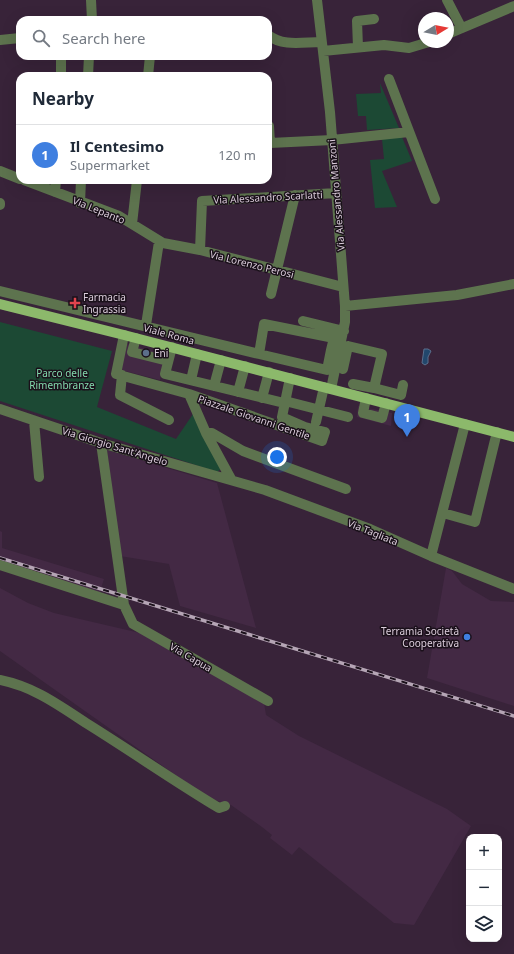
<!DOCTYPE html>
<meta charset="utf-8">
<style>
:root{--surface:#fff;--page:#f6f6f7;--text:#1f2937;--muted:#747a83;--line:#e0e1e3;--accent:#3a7373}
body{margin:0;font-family:"Noto Sans",sans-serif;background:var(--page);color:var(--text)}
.controls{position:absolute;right:12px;bottom:12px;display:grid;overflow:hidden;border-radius:8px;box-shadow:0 4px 16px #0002}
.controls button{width:36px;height:36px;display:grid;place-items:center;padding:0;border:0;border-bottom:1px solid var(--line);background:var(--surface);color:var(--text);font:20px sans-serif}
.compass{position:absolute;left:418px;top:12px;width:36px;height:36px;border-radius:50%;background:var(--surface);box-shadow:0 4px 16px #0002;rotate:80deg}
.you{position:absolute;left:277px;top:457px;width:14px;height:14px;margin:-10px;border:3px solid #fff;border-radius:50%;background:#1a73e8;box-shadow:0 0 0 6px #1a73e833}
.badge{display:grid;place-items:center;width:26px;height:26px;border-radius:50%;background:var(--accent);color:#fff;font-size:13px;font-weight:700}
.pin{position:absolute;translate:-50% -33px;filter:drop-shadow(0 1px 2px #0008)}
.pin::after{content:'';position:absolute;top:21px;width:14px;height:12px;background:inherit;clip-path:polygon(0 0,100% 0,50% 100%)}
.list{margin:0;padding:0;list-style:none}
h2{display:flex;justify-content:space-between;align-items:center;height:52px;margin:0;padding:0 16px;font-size:17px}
h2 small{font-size:13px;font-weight:400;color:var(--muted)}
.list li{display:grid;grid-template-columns:26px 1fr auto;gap:12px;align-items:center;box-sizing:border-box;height:60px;padding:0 16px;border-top:1px solid var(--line)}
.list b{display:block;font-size:15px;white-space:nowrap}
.list p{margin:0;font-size:13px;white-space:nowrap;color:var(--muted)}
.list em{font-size:13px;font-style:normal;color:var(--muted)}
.icon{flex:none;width:22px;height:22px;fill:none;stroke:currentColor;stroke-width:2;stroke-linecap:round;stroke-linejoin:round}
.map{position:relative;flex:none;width:514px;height:954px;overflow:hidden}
.search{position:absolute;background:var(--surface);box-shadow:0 4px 16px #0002;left:16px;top:16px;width:256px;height:44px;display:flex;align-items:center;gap:10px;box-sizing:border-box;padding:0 14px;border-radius:12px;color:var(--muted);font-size:15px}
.panel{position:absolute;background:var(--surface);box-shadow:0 4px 16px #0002;left:16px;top:72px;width:256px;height:112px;border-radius:12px}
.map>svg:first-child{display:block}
.built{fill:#432944}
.green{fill:#1c4934}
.water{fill:#22476c;stroke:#5a6f8d}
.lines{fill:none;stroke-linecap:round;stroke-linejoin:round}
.minor{stroke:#5d734e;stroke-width:10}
.major{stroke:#8cb96b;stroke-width:10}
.rail-casing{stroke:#b5a5b5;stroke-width:3.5}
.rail{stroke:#1a101a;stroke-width:2;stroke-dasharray:6;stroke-linecap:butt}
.health-dot{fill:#e0444e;stroke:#1a101a;stroke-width:1.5}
.service-dot{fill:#5c6f8a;stroke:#1a101a;stroke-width:1.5}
.shop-dot{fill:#3f7fe0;stroke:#1a101a;stroke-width:1.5}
.labels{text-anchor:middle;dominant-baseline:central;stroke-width:3;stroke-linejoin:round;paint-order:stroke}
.street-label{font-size:10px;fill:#dbcddb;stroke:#1a101a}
.poi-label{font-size:10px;fill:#dbcddb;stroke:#1a101a;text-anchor:start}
.park-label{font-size:10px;fill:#83daae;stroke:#1a101a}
</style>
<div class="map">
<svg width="514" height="954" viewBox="0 0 514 954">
<rect width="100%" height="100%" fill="#382339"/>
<path class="built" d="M127 344 165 354 160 380 121 370Z
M358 406 392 413 391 426 357 417Z
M107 450 217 483 256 628 180 606 169 564 120 556Z
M0 531 2 532V548L104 579 99 594 0 563Z
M446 568 452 571 462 584 491 601 514 602V706L427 678Z
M0 588 28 603 54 613 140 633 264 703 266 715 299 736 447 809 471 826 414 925 394 923 299 847 292 855 270 838 272 835 262 827 231 805 208 798 0 651Z"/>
<path class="green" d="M380 83 399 128 367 130 366 116H358L356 94 381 93Z
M402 137 412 161 382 171 397 207 375 208 370 160 384 159 382 139Z
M0 322 112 351 97 407 176 439 193 414 221 469 217 472 0 401Z"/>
<path class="water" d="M424 349H428L431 351 428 357V363L425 365 422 363Z"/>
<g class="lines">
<path class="minor" d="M91 0 92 20
M317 0 330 112 345 306V322L331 389
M447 0 461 27
M448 34 514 6
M268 35C283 47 303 42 321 42
M0 40 20 38
M358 47 357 21 374 19
M323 51 384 45 409 48 429 42
M61 76V56
M88 76 89 56
M148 76 150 56
M389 79 435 199
M269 126 270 143 332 140 409 132
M0 171 20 179
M24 180 119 216 163 243 200 250 343 287
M55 192 56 180
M80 203 81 180
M0 205V203
M132 224 137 180
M200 250 202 201 336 193
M0 291 259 354
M271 294 295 195
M345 306 457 295 514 284
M303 321 344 331
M146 325 159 242
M124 335 116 374 189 394 206 433 231 479
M136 338 132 352 168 361
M172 347 165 374 284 403
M331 350 334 338 264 324 259 354 327 370 331 350 339 353
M343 369 348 346 382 354 374 388 401 395 403 385
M122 375 120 395 169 420
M191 380 197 354
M353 384 374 388
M214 386 221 360
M238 392 245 366
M189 394 322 441 325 432 305 427 282 417 290 378
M262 398 269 372
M366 398 363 413 382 418 386 403
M285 401 348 417
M0 409 101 443 265 490 370 529 431 556 514 589
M34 421 39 477
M316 422 324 387
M206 433H212L243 451 346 489
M101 443 124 605 133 624 268 701
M443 513 475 522 497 432
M431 556 465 424
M0 565 124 605
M0 680C34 687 57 704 86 723 131 751 174 781 219 808L225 806"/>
<path class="major" d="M0 304 124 335 514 437"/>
<g class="rail-casing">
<path id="rail" d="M0 558 514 716"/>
</g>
<use href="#rail" class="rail"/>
</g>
<path class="health-dot" d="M73 297h4v4h4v4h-4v4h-4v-4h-4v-4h4z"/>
<circle class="service-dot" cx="146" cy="353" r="4"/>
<circle class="shop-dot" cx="467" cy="637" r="4"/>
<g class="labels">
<g class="street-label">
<text transform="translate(336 195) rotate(-95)">Via Alessandro Manzoni</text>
<text transform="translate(268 197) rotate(-3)">Via Alessandro Scarlatti</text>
<text transform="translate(99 210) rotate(22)">Via Lepanto</text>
<text transform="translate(252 264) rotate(14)">Via Lorenzo Perosi</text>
<text transform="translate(169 334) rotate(15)">Viale Roma</text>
<text transform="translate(254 417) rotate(19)">Piazzale Giovanni Gentile</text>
<text transform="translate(115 446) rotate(17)">Via Giorgio Sant'Angelo</text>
<text transform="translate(373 532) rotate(22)">Via Tagliata</text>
<text transform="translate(191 657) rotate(30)">Via Capua</text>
</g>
<g class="poi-label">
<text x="83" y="297">Farmacia<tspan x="83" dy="12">Ingrassia</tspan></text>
<text x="154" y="353">Eni</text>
<text x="459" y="631" text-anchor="end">Terramia Società<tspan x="459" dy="12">Cooperativa</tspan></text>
</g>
<g class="park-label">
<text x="62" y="373">Parco delle<tspan x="62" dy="12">Rimembranze</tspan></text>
</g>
</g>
</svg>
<div class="controls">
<button>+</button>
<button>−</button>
<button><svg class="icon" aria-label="layers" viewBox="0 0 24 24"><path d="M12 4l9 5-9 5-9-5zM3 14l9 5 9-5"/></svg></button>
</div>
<svg class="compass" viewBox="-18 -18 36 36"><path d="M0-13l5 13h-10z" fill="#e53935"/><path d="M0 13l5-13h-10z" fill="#747a83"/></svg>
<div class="you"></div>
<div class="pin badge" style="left:407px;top:437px;background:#3f7fe0">1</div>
<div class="search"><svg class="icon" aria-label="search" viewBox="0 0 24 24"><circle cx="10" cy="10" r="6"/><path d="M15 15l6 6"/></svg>Search here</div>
<section class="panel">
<h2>Nearby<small></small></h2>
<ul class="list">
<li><span class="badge" style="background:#3f7fe0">1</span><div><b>Il Centesimo</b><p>Supermarket</p></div><em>120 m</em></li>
</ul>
</section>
</div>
